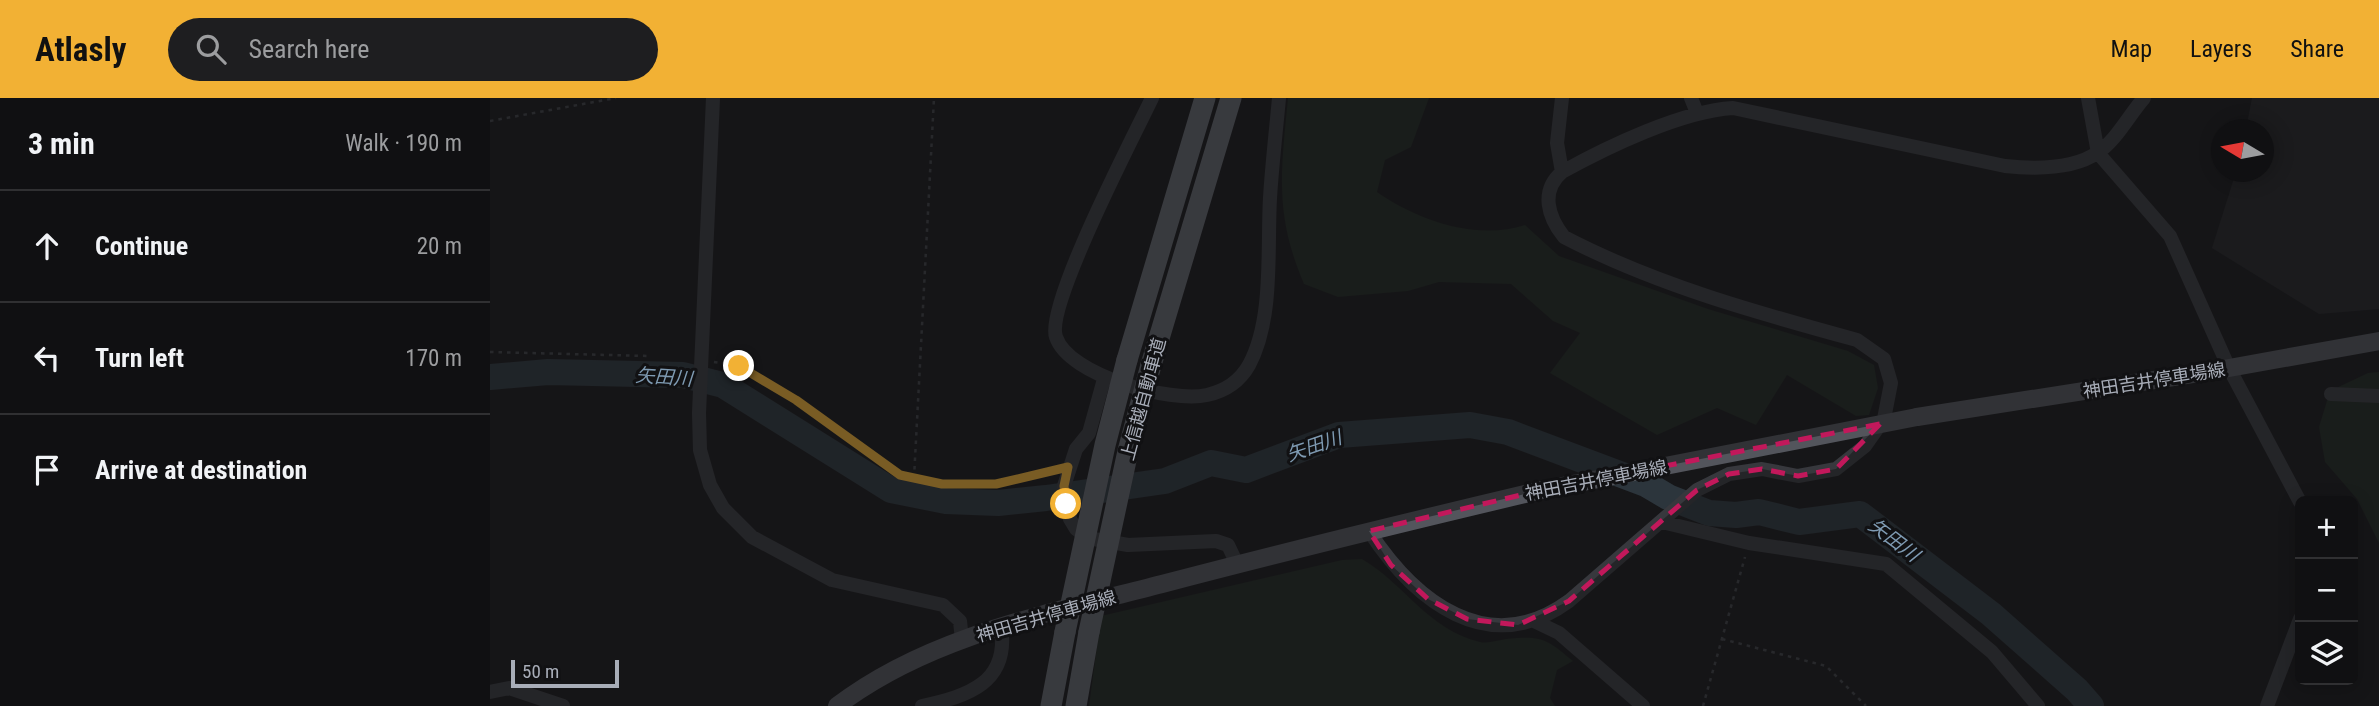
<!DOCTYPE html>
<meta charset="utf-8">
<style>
:root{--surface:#101012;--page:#1e1e20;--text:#f1f3f6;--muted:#9c9d9f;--line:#303032;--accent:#f2b134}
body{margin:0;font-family:"Roboto Condensed","Noto Sans JP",sans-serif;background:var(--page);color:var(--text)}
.controls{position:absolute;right:21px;bottom:21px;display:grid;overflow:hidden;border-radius:10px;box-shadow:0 4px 18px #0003}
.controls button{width:63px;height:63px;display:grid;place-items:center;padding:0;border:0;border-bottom:2px solid var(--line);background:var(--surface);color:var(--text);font:35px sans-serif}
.compass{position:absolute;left:1721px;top:21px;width:63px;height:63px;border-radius:50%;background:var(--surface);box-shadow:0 4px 18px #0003;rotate:280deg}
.scale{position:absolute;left:21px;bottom:18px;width:108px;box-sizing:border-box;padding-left:7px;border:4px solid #a8adb8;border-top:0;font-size:19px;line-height:24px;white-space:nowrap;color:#a8adb8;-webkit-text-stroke:5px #111113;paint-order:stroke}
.stop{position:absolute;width:21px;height:21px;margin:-16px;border:5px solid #f2b134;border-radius:50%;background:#fff}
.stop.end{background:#f2b134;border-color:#fff;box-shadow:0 2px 7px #0008}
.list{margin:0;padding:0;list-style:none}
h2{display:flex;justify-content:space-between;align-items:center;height:91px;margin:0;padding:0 28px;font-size:30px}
h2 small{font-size:23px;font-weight:400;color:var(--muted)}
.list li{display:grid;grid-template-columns:46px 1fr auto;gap:21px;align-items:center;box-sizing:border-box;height:112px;padding:0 28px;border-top:2px solid var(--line)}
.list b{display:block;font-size:26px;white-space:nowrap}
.list em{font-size:23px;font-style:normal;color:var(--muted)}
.icon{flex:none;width:38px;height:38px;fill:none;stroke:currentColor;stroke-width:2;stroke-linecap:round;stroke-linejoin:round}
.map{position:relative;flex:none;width:1889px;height:608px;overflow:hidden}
header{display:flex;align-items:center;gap:42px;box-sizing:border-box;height:98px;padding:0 35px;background:var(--accent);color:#111}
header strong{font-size:33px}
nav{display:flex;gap:38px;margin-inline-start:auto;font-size:24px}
.search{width:490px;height:63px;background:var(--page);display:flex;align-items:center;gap:18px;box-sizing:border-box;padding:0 24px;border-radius:38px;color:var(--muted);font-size:26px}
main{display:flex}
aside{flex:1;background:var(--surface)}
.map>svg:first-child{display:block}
.built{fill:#222225}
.green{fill:#1e261f}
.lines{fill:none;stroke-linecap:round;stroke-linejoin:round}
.river{stroke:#2c353c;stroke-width:26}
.path{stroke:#3d3f44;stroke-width:2.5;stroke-dasharray:3.5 5;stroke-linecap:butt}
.minor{stroke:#37383d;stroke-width:14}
.major{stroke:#53555c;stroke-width:18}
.highway{stroke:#63666e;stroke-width:21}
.major-bridge{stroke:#53555c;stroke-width:18}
.highway-bridge{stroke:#63666e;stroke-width:21}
.route{stroke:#f2b134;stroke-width:9}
.marked{fill:none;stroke:#c2185b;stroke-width:5;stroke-dasharray:14 9;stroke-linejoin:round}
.labels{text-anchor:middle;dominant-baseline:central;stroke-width:6;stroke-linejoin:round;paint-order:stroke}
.street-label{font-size:18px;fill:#a8adb8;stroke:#111113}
.water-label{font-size:19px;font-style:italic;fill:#7f9bb3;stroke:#111113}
</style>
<header>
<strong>Atlasly</strong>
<div class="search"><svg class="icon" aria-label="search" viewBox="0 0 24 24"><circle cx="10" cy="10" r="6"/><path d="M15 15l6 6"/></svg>Search here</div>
<nav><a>Map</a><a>Layers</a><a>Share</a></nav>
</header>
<main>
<aside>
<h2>3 min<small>Walk · 190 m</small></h2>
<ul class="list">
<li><svg class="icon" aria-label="ahead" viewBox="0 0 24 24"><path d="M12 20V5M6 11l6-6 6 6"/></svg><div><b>Continue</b></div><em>20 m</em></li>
<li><svg class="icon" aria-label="left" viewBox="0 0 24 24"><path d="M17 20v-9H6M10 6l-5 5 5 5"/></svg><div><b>Turn left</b></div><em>170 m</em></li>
<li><svg class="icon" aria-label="arrive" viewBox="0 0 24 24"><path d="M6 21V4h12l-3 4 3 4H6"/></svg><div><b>Arrive at destination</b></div></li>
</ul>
</aside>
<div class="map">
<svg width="1889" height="608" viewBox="0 0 1889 608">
<rect width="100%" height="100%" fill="#161618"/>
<path class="built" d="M1762 0H1889V211L1829 216 1722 150 1746 74H1773V32L1756 31Z"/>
<path class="green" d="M798 0H939L921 49 895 62 887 94C927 122 986 143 1035 127L1069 158 1218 211 1358 253 1384 267 1388 290 1379 317 1366 318 1297 277 1266 327 1227 310 1167 337 1060 275 1090 235 1063 223 1021 186 949 184 918 193 848 199 814 186C784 116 791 73 798 0Z
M1889 274V445L1867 401 1835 364 1829 329 1840 293 1878 275Z
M872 461C915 486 937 531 990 544 998 546 1008 542 1016 541 1052 537 1057 541 1083 563L1067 572 1060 600 1065 608H599L611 518 852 462Z"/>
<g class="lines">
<path class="river" d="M0 279 58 274 193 277 233 287 401 392 456 403 508 405 556 400 675 383 721 365 756 372 849 337 980 327 1018 334 1156 386 1178 399 1219 415 1246 417 1269 414 1309 424 1370 416 1501 516 1587 592 1601 608"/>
<path class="path" d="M0 23 126 0
M0 254 158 258
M224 264 249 268 306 302 410 377 452 386H506L563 373
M424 380 444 0
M1232 541 1336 568 1376 608
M1213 608 1255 459"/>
<path class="minor" d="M223 0 209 315 210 352 220 387 233 410 262 439 342 482 453 507 470 523 472 542
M662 0C644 38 555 208 566 239 579 278 681 305 717 297 735 293 750 283 759 267 784 221 777 151 780 100 782 67 786 33 789 0
M1201 0 1207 15
M1598 0 1608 55 1680 138 1739 270 1810 404
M1072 74 1067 45 1072 0
M614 281 599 335 586 351 574 388 580 421 586 431 598 440 638 447 726 443 738 447 747 466
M1841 296 1889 298
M1172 424 1259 445 1396 466 1502 554 1548 608
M879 433C925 503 998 562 1079 503L1207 392 1239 376 1272 371 1308 378 1346 371 1375 348 1394 321 1401 285 1394 261 1367 242C1268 215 1166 187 1074 139 1058 119 1050 93 1072 74 1117 49 1192 13 1243 10L1515 68C1544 71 1582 72 1607 55 1626 43 1639 17 1654 0
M1044 523 1069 535 1153 608
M0 594 19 590 73 608
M432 608C478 598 520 585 511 528
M1777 608 1810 521"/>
<path class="major" d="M1427 319 1728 272 1889 243
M347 608C440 537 561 515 672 486 798 453 925 422 1052 392"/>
<path class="highway" d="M637 262 715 0
M661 267 741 0
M561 608 575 534
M586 608 599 534"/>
<path class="major-bridge" d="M1052 392 1427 319"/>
<path class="highway-bridge" d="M575 534 615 347 637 262
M599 534 638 353 661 267"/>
</g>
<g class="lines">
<path class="route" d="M249 268 306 302 410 377 452 386H506L578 369 574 388 576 406"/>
</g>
<path d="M0 0H1889V608H0ZM1390 326 1346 371 1308 378 1272 371 1239 376 1207 392 1079 503 1028 527 977 521 938 501 901 467 879 433 1052 392Z" fill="#161618" fill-opacity=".55" fill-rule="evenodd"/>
<path class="marked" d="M1390 326 1346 371 1308 378 1272 371 1239 376 1207 392 1079 503 1028 527 977 521 938 501 901 467 879 433 1052 392Z"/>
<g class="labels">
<g class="street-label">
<text transform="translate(1664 282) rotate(-9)">神田吉井停車場線</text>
<text transform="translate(653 301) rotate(-75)">上信越自動車道</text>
<text transform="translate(1106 382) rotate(-11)">神田吉井停車場線</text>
<text transform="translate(556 518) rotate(-16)">神田吉井停車場線</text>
</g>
<g class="water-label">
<text transform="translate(174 279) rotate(4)">矢田川</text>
<text transform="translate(824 348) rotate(-19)">矢田川</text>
<text transform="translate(1404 442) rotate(37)">矢田川</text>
</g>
</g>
</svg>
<div class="controls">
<button>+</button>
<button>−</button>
<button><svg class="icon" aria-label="layers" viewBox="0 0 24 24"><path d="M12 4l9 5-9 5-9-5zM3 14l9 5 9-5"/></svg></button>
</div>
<svg class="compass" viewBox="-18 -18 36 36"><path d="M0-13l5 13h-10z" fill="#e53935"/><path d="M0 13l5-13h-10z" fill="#9c9d9f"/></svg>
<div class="scale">50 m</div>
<div class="stop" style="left:576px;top:406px"></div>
<div class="stop end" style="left:249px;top:268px"></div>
</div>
</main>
